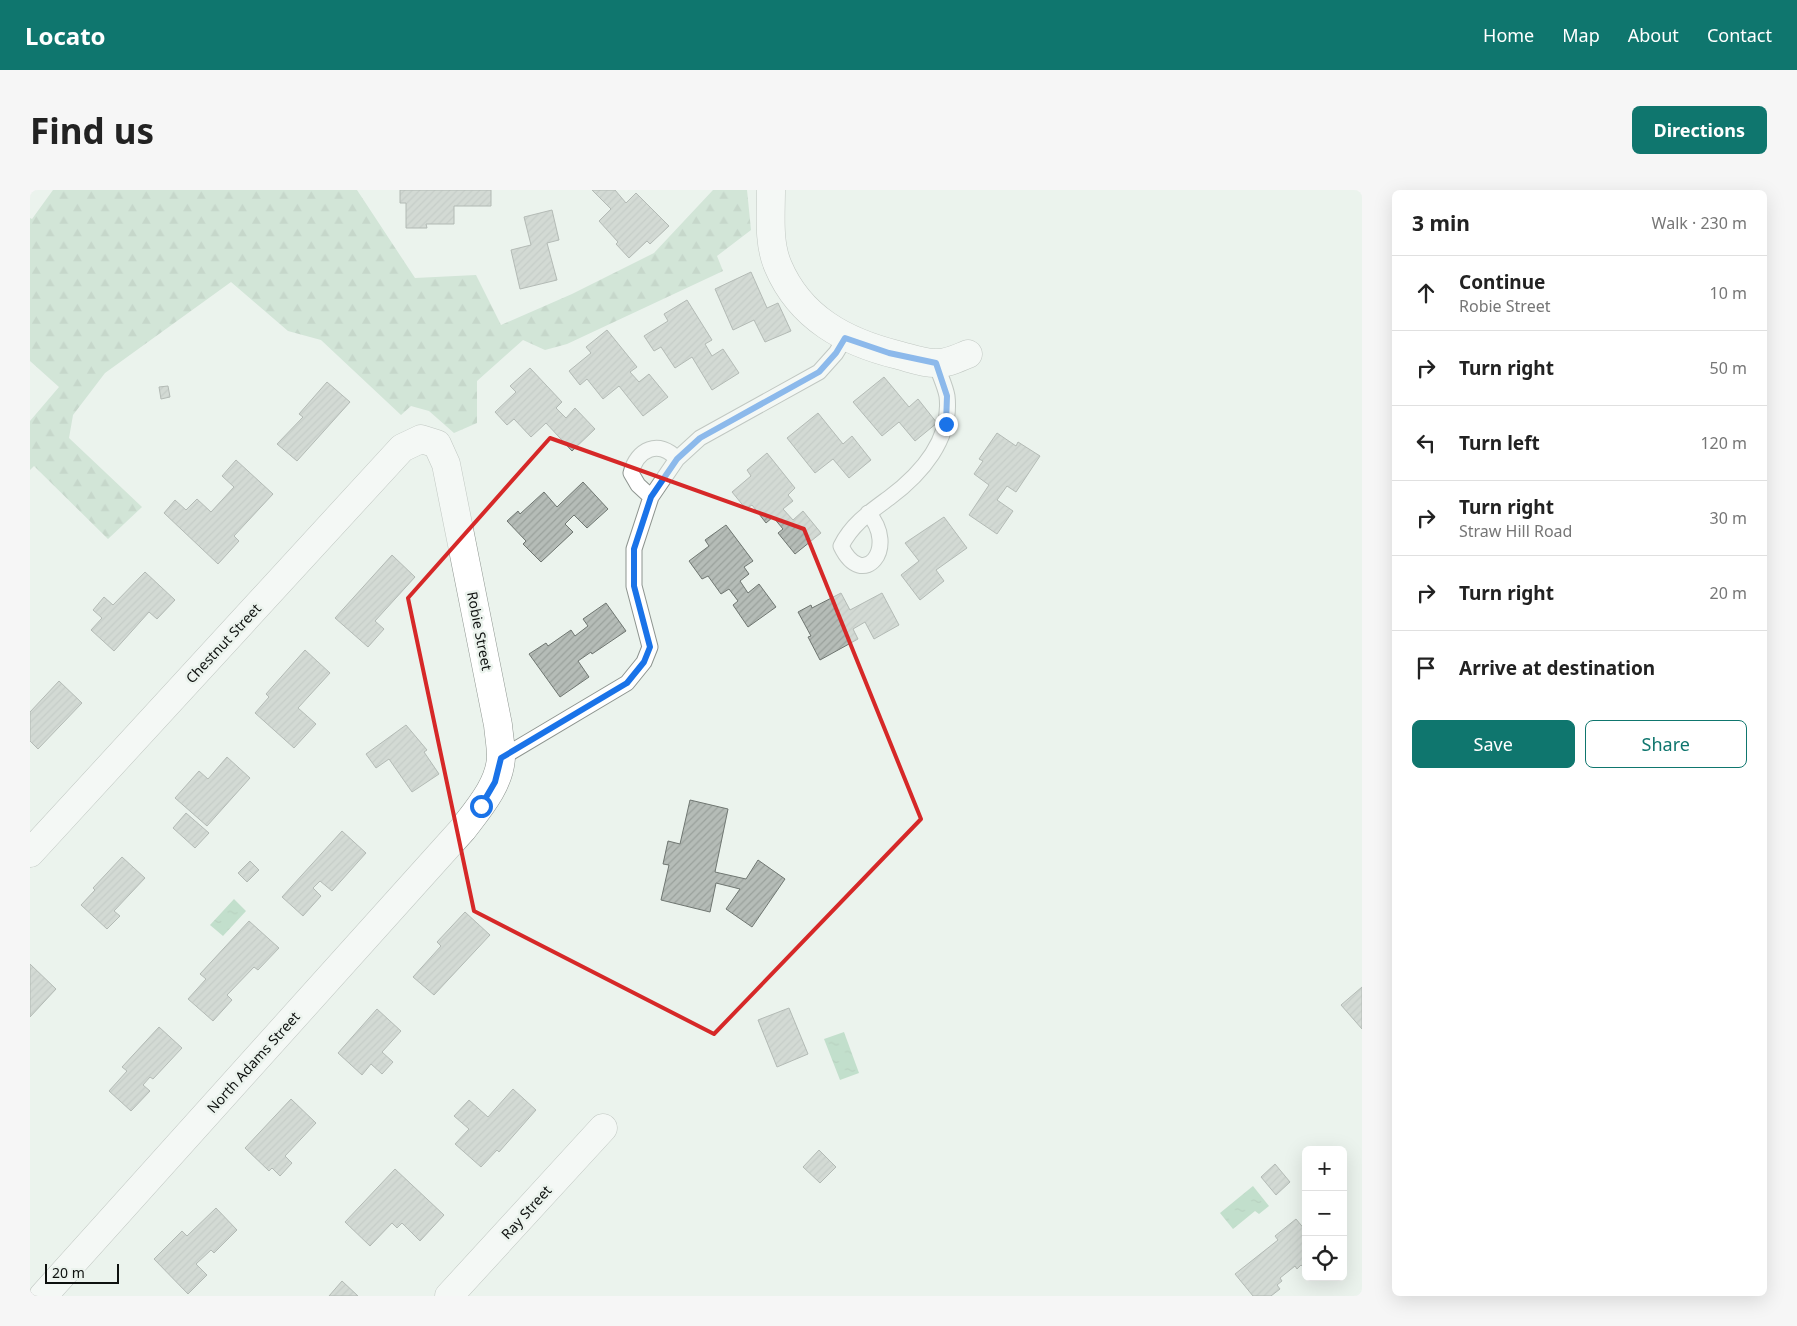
<!DOCTYPE html>
<meta charset="utf-8">
<style>
:root{--surface:#fff;--page:#f6f6f6;--text:#222;--muted:#767676;--line:#e0e0e0;--accent:#0f766e}
body{margin:0;font-family:"Noto Sans",sans-serif;background:var(--page);color:var(--text)}
.controls{position:absolute;right:15px;bottom:15px;display:grid;overflow:hidden;border-radius:8px;box-shadow:0 5px 20px #0002}
.controls button{width:45px;height:45px;display:grid;place-items:center;padding:0;border:0;border-bottom:1px solid var(--line);background:var(--surface);color:var(--text);font:25px sans-serif}
.scale{position:absolute;left:15px;bottom:12px;width:74px;box-sizing:border-box;padding-left:5px;border:2px solid #0e110f;border-top:0;font-size:14px;line-height:18px;white-space:nowrap;color:#0e110f;-webkit-text-stroke:4px #ebf3ed;paint-order:stroke}
.stop{position:absolute;width:15px;height:15px;margin:-11px;border:4px solid #1a73e8;border-radius:50%;background:#fff}
.stop.end{background:#1a73e8;border-color:#fff;box-shadow:0 1px 5px #0008}
.list{margin:0;padding:0;list-style:none}
h2{display:flex;justify-content:space-between;align-items:center;height:65px;margin:0;padding:0 20px;font-size:21px}
h2 small{font-size:16px;font-weight:400;color:var(--muted)}
.list li{display:grid;grid-template-columns:32px 1fr auto;gap:15px;align-items:center;box-sizing:border-box;height:75px;padding:0 20px;border-top:1px solid var(--line)}
.list b{display:block;font-size:19px;white-space:nowrap}
.list p{margin:0;font-size:16px;white-space:nowrap;color:var(--muted)}
.list em{font-size:16px;font-style:normal;color:var(--muted)}
.actions{display:flex;gap:10px;padding:15px 20px}
.actions a{flex:1;padding:11px 0;border:1px solid var(--accent);border-radius:8px;text-align:center;font-size:18px;color:var(--accent)}
.actions .main{background:var(--accent);color:#fff}
.icon{flex:none;width:28px;height:28px;fill:none;stroke:currentColor;stroke-width:2;stroke-linecap:round;stroke-linejoin:round}
.map{position:relative;flex:none;width:1332px;height:1106px;overflow:hidden;border-radius:8px}
header{display:flex;align-items:center;gap:30px;box-sizing:border-box;height:70px;padding:0 25px;background:var(--accent);color:#fff}
header strong{font-size:24px}
nav{display:flex;gap:28px;margin-inline-start:auto;font-size:18px}
.intro{display:flex;align-items:center;justify-content:space-between;box-sizing:border-box;height:120px;padding:0 30px}
h1{margin:0;font-size:35px}
.button{padding:12px 22px;border-radius:8px;background:var(--accent);color:#fff;font-size:18px;font-weight:700}
main{display:flex;gap:30px;padding:0 30px}
aside{flex:1;background:var(--surface);border-radius:8px;box-shadow:0 5px 20px #0002}
.map>svg:first-child{display:block}
.forest{fill:url(#forest-firs)}
.water{fill:url(#water-ripples)}
.building{fill:url(#building-hatch);stroke:#6f7671}
.lines{fill:none;stroke-linecap:round;stroke-linejoin:round}
.service-casing{stroke:#8d948f;stroke-width:17}
.minor-casing{stroke:#8d948f;stroke-width:29}
.service{stroke:#fff;stroke-width:15}
.minor{stroke:#fff;stroke-width:28}
.route{stroke:#1a73e8;stroke-width:6}
.marked{fill:none;stroke:#d62828;stroke-width:4;stroke-linejoin:round}
.labels{text-anchor:middle;dominant-baseline:central;stroke-width:5;stroke-linejoin:round;paint-order:stroke}
.street-label{font-size:14px;fill:#0e110f;stroke:#ebf3ed}
</style>
<header>
<strong>Locato</strong>
<nav><a>Home</a><a>Map</a><a>About</a><a>Contact</a></nav>
</header>
<div class="intro"><h1>Find us</h1><a class="button">Directions</a></div>
<main>
<div class="map">
<svg width="1332" height="1106" viewBox="0 0 1332 1106">
<defs>
<pattern id="forest-firs" width="22" height="20" patternUnits="userSpaceOnUse" patternTransform="scale(1.25)"><rect width="22" height="20" fill="#b3d4bd"/><path d="M5 1l3.5 6h-7zM16 11l3.5 6h-7z" fill="#99b5a1"/></pattern>
<pattern id="water-ripples" width="26" height="14" patternUnits="userSpaceOnUse" patternTransform="scale(1.25)"><rect width="26" height="14" fill="#91c8a4"/><path d="M2 4q2-2 4 0t4 0M15 11q2-2 4 0t4 0" fill="none" stroke="#7cab8c"/></pattern>
<pattern id="building-hatch" width="6" height="6" patternUnits="userSpaceOnUse" patternTransform="scale(1.25)"><rect width="6" height="6" fill="#b5bcb7"/><path d="M-1 1l2-2M0 6l6-6M5 7l2-2" fill="none" stroke="#9aa19c"/></pattern>
</defs>
<rect width="100%" height="100%" fill="#ebf3ed"/>
<path class="forest" d="M23 0H327L385 88 446 85 471 135 542 104 624 63 683 0H717L721 40 687 66 693 81 537 154 515 160 493 150 447 191V233L424 243 399 221 381 216 371 225 291 150 258 141 201 92 75 183 43 225 39 248 112 317 78 349 4 276 0 280V231L29 197 0 171V28L2 29Z"/>
<path class="water" d="M204 709 216 721 193 746 180 735Z
M814 842 829 883 810 890 794 849Z
M1223 996 1239 1016 1229 1024 1225 1021 1203 1039 1190 1023Z"/>
<path class="building" d="M370 0H461V16H424V34H396L397 38H376V13H370Z
M562 0H585L596 13 606 3 639 36 620 54 617 51 599 68 586 54 588 52 569 31 581 19Z
M522 20 529 50 517 53 527 90 490 99 481 60 501 55 494 27Z
M721 82 737 118 748 113 761 141 735 152 724 130 703 140 685 99Z
M657 110 682 150 675 154 682 166 693 159 709 183 682 200 662 167 645 178 631 157 624 161 614 146 638 131 634 124Z
M577 140 607 177 600 182 609 192 619 184 638 207 613 226 589 196 573 209 557 189 550 195 539 181 561 163 556 157Z
M500 178 532 212 526 218 536 228 545 218 565 239 542 261 516 233 501 247 484 229 477 235 465 222 486 202 480 196Z
M854 187 879 217 888 209 907 233 885 251 869 232 852 246 823 212Z
M297 192 320 212 267 271 247 254 273 227 269 224Z
M138 196 140 207 131 209 129 197Z
M788 223 813 254 822 246 841 270 819 288 803 269 785 283 757 248Z
M967 243 986 256 988 252 1010 266 986 302 977 296 967 310 983 321 967 344 939 325 959 295 944 284 953 271 949 269Z
M737 263 765 298 758 305 763 311 753 319 763 330 773 321 791 343 765 364 748 343 753 339 743 327 736 333 722 315 716 319 702 302 721 286 717 280Z
M206 270 243 304 204 346 209 351 188 374 134 323 145 310 156 320 167 309 181 322 204 297 192 286Z
M553 292 578 319 557 338 544 325 535 334 543 342 511 372 493 354 496 351 477 331 488 321 490 324 514 302 527 317Z
M914 327 937 358 906 380 914 391 890 410 871 385 889 371 875 353Z
M696 335 723 371 714 377 719 384 710 391 718 403 729 394 746 417 718 437 703 415 708 411 699 399 691 404 678 386 672 389 659 371 679 356 675 350Z
M362 365 385 387 345 431 354 439 338 457 305 428Z
M115 382 145 410 127 429 119 422 84 461 61 440 72 428 63 420 74 407 83 415Z
M811 403 820 420 852 403 869 435 844 449 835 432 823 439 828 449 790 470 778 447 781 446 768 422 781 415 782 418Z
M576 413 596 441 562 464 561 462 548 471 559 487 530 507 499 464 516 453 518 456 541 440 545 446 558 436 553 429Z
M275 460 300 483 268 518 286 534 264 558 225 523 239 507 236 504Z
M29 491 52 513 8 559 0 551V522Z
M376 535 397 560 394 562 409 584 382 602 359 569 346 578 336 564Z
M197 567 220 588 177 636 145 608 169 581 178 589Z
M660 610 698 619 685 682 716 689 728 670 755 689 722 737 696 719 710 699 686 693 680 722 631 710 639 675 633 674 638 651 650 654Z
M156 623 179 643 165 658 143 638Z
M312 641 336 663 302 701 290 691 283 698 291 706 273 726 252 707Z
M92 667 115 688 84 721 90 726 77 739 51 715 65 700 63 698Z
M220 671 229 680 217 692 208 683Z
M435 722 460 745 404 805 383 787 411 756 407 752Z
M219 731 249 758 228 780 224 777 197 805 202 810 183 831 158 809 176 789 170 784Z
M0 774 26 799 0 827Z
M1332 797V839L1311 815Z
M759 818 778 864 747 877 728 830Z
M347 819 371 841 352 862 363 872 352 884 341 874 332 885 308 863Z
M129 837 152 858 123 889 120 887 113 895 120 901 101 921 79 901 97 881 92 877Z
M483 899 506 920 469 962 467 960 451 977 425 954 439 939 424 926 439 910 458 927Z
M261 909 286 933 255 966 262 973 250 986 242 978 239 981 215 958Z
M789 960 806 977 790 993 773 977Z
M1245 974 1260 992 1246 1005 1231 987Z
M365 979 414 1025 390 1051 372 1033 367 1038 362 1033 340 1056 315 1032Z
M186 1018 207 1040 184 1063 181 1060 166 1074 177 1085 158 1104 124 1069 152 1041 157 1046Z
M1266 1029 1276 1041V1076L1274 1078 1271 1075 1267 1079 1265 1076 1250 1088 1252 1091 1247 1095 1250 1099 1241 1106H1223L1205 1084 1248 1050 1245 1046Z
M312 1091 328 1106H299Z"/>
<g class="lines">
<g class="service-casing">
<path id="service" d="M621 307 608 295 601 283C607 259 629 249 647 269
M838 323C869 357 833 402 811 356 822 334 840 322 859 308 891 284 922 249 917 206 915 195 909 184 906 173
M471 568 597 493 614 472 620 457 604 396V359L621 307 647 269 670 248 789 182 806 163 815 148"/>
</g>
<g class="minor-casing">
<path id="minor" d="M741 0C741 24 738 53 748 76 770 128 815 152 868 165 880 168 893 173 905 173 917 174 928 168 938 164
M0 663 372 258 391 249 407 254 416 274 468 535C469 546 471 556 471 567 470 594 449 618 433 639L13 1106
M419 1106 573 938"/>
</g>
<use href="#service" class="service"/>
<use href="#minor" class="minor"/>
</g>
<g class="lines">
<path class="route" d="M451 616 465 592 471 568 597 493 614 472 620 457 604 396V359L621 307 647 269 670 248 789 182 806 163 815 148 859 163 906 173 917 206 916 234"/>
</g>
<path d="M0 0H1332V1106H0ZM520 248 774 339 891 629 684 844 444 721 378 408Z" fill="#ebf3ed" fill-opacity=".55" fill-rule="evenodd"/>
<path class="marked" d="M520 248 774 339 891 629 684 844 444 721 378 408Z"/>
<g class="labels">
<g class="street-label">
<text transform="translate(450 441) rotate(79)">Robie Street</text>
<text transform="translate(193 453) rotate(-47)">Chestnut Street</text>
<text transform="translate(223 872) rotate(-48)">North Adams Street</text>
<text transform="translate(496 1022) rotate(-48)">Ray Street</text>
</g>
</g>
</svg>
<div class="controls">
<button>+</button>
<button>−</button>
<button><svg class="icon" aria-label="locate" viewBox="0 0 24 24"><circle cx="12" cy="12" r="6"/><path d="M12 2v4M12 18v4M2 12h4M18 12h4"/></svg></button>
</div>
<div class="scale">20 m</div>
<div class="stop" style="left:451px;top:616px"></div>
<div class="stop end" style="left:916px;top:234px"></div>
</div>
<aside>
<h2>3 min<small>Walk · 230 m</small></h2>
<ul class="list">
<li><svg class="icon" aria-label="ahead" viewBox="0 0 24 24"><path d="M12 20V5M6 11l6-6 6 6"/></svg><div><b>Continue</b><p>Robie Street</p></div><em>10 m</em></li>
<li><svg class="icon" aria-label="right" viewBox="0 0 24 24"><path d="M7 20v-9h11M14 6l5 5-5 5"/></svg><div><b>Turn right</b></div><em>50 m</em></li>
<li><svg class="icon" aria-label="left" viewBox="0 0 24 24"><path d="M17 20v-9H6M10 6l-5 5 5 5"/></svg><div><b>Turn left</b></div><em>120 m</em></li>
<li><svg class="icon" aria-label="right" viewBox="0 0 24 24"><path d="M7 20v-9h11M14 6l5 5-5 5"/></svg><div><b>Turn right</b><p>Straw Hill Road</p></div><em>30 m</em></li>
<li><svg class="icon" aria-label="right" viewBox="0 0 24 24"><path d="M7 20v-9h11M14 6l5 5-5 5"/></svg><div><b>Turn right</b></div><em>20 m</em></li>
<li><svg class="icon" aria-label="arrive" viewBox="0 0 24 24"><path d="M6 21V4h12l-3 4 3 4H6"/></svg><div><b>Arrive at destination</b></div></li>
</ul>
<div class="actions"><a class="main">Save</a><a>Share</a></div>
</aside>
</main>
